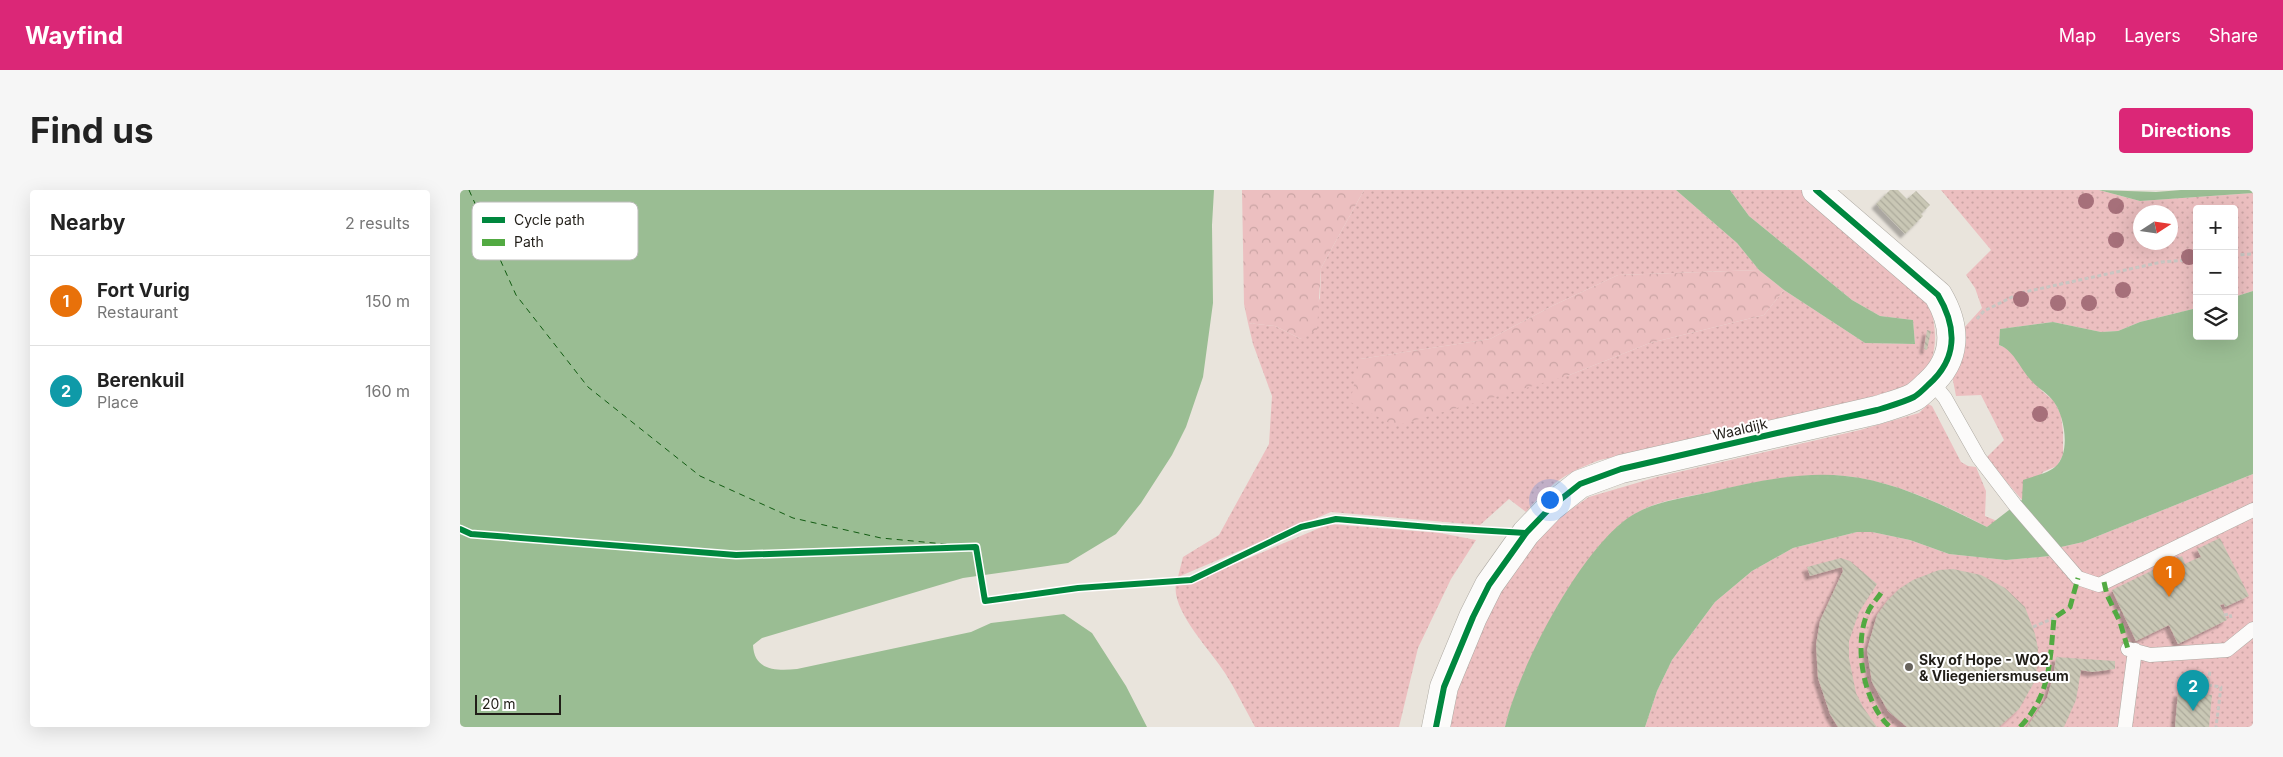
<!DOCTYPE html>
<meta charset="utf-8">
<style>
:root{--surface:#fff;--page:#f6f6f6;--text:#222;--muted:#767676;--line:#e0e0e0;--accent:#db2777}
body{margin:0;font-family:Inter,sans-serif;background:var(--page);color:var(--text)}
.controls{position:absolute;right:15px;top:15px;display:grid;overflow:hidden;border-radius:5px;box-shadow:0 5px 20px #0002}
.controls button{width:45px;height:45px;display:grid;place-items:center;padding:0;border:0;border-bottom:1px solid var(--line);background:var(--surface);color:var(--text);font:25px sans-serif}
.compass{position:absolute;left:1673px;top:15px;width:45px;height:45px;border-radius:50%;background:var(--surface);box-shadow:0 5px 20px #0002;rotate:78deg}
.scale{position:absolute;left:15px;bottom:12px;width:86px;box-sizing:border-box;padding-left:5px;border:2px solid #211e18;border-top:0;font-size:14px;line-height:18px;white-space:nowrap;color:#211e18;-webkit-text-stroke:4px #fff;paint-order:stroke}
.you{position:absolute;left:1089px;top:309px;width:18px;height:18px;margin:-12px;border:4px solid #fff;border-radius:50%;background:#1a73e8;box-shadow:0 0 0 8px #1a73e833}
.badge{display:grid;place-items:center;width:32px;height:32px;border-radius:50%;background:var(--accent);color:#fff;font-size:16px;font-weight:700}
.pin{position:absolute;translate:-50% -41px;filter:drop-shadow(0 1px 2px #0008)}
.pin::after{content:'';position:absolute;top:26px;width:18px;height:15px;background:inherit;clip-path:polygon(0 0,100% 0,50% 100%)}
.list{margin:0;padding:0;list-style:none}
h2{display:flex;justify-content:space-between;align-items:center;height:65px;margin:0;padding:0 20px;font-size:21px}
h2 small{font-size:16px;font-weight:400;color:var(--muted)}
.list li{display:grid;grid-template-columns:32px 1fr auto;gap:15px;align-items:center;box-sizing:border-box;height:90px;padding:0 20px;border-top:1px solid var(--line)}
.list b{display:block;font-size:19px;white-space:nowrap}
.list p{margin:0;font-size:16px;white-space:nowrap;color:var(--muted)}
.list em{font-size:16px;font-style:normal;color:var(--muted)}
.icon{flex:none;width:28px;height:28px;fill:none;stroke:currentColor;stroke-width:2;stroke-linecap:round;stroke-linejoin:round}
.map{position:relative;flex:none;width:1793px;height:537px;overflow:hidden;border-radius:5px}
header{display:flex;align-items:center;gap:30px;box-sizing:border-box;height:70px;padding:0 25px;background:var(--accent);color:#fff}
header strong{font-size:24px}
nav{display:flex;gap:28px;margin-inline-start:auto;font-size:18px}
.intro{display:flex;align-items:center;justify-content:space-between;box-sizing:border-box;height:120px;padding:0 30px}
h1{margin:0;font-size:35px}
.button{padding:12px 22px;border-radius:5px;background:var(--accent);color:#fff;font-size:18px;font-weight:700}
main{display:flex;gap:30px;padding:0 30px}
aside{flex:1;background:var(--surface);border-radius:5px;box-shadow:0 5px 20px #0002}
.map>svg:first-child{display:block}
.grass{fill:url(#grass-dots);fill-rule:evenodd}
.forest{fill:url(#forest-crowns)}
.water{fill:#9abd93}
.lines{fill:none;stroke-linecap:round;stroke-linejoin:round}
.ferry{stroke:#115b11;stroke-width:1;stroke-dasharray:6 5;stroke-linecap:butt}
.building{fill:url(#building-back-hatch);filter:url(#shadow)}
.lane-casing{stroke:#ada9a2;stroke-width:15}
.street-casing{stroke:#ada9a2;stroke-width:29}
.path{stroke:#c8c6c2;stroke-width:3;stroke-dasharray:4 2.5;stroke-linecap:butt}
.lane{stroke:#fcfbfa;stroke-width:14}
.street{stroke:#fcfbfa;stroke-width:28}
.quiet{stroke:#52aa42;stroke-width:5;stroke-dasharray:10 5;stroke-linecap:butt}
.cycleway-casing{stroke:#fff;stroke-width:9}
.cycleway{stroke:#00873e;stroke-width:6}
.tree{fill:#a6707a}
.poi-dot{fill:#67635d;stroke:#fff;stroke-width:2}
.labels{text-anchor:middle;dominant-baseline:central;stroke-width:4;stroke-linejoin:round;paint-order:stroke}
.street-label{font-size:14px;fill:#211e18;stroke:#fff}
.poi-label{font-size:14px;font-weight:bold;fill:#211e18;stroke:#fff;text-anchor:start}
.key{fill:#fff;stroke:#bcbcba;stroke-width:1}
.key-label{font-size:14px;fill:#211e18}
</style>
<header>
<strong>Wayfind</strong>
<nav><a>Map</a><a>Layers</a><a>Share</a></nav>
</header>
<div class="intro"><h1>Find us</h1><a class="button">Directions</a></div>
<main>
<aside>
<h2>Nearby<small>2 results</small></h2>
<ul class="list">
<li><span class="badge" style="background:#e8710a">1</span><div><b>Fort Vurig</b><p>Restaurant</p></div><em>150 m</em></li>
<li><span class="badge" style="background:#0f9aa8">2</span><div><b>Berenkuil</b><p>Place</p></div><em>160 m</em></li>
</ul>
</aside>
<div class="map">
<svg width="1793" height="537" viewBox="0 0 1793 537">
<defs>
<pattern id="grass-dots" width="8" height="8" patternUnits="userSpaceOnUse" patternTransform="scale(1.25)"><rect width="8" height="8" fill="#ecbfc0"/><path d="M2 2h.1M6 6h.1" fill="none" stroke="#caa4a4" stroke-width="1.8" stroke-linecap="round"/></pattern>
<pattern id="forest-crowns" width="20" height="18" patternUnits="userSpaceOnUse" patternTransform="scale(1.25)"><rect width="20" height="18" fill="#ecbfc0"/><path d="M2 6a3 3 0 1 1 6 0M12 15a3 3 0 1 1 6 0" fill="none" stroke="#caa4a4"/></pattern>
<pattern id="building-back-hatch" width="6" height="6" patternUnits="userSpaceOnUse" patternTransform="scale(1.25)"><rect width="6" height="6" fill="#c9c7b5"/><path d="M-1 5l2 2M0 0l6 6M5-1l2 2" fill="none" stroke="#acaa9b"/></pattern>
<filter id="shadow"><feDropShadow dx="-4.5" dy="4.5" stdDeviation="1" flood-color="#0004"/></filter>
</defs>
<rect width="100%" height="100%" fill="#e9e4dc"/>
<path class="grass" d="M904 0H1216L1277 53 1299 80 1158 85 1092 116 1030 149 900 169 1107 186 1190 153 1304 125 1324 100 1405 153 1455 154 1453 130 1420 126 1392 110 1289 26 1270 0H1344L1455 95 1476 126 1473 128C1477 149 1476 172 1460 188 1447 200 1423 203 1407 208 1320 233 1229 250 1140 270 1105 283 1091 293 1066 322L1049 309 1020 335 871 322 718 387 723 367 759 345 809 254 812 206 793 154 788 133 815 136 841 149 860 108 861 78Z
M1481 0H1639L1680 11 1793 3V101L1774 107V19H1737V118L1680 132 1658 141 1641 142 1593 132 1540 139 1539 155 1548 159 1582 201 1594 211 1601 225 1603 242V265L1597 276 1583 282 1562 310 1526 268 1544 250 1521 205 1496 206 1491 180 1502 140 1522 118 1515 98 1506 85 1531 60ZM1680 22H1710V52H1680Z
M1468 214 1472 216 1501 272 1508 276 1516 277 1526 301 1525 326 1537 331 1527 337C1485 315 1440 294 1393 287 1347 280 1295 292 1251 302 1227 307 1199 310 1178 322 1124 351 1059 479 1045 537H986L991 508 1025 423 1088 335 1129 307 1197 287 1400 240 1459 223Z
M1793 284V537H1185L1197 501 1212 470 1255 412 1292 381 1333 358 1397 342H1412L1450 350 1489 364 1546 370 1590 366 1601 357 1623 352Z
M869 334 980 343 1016 350 991 389 958 458 939 537H795C785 519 776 500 765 483 751 461 711 420 716 394L725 395Z"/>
<path class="forest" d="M782 0H904L861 78 857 140 841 149 815 136 788 133 784 114Z
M1299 80 1324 100 1304 125 1190 153 1107 186 935 236 890 212 900 169 1030 149 1092 116 1158 85Z"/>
<path class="water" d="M0 0H754L752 35 753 113 743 187 726 237 712 265 681 313 656 344 608 373 503 388 302 448 293 455C294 481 317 481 337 479L511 442 531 433 604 424 632 443 666 496 687 537H0Z
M1216 0H1270L1289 26 1392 110 1420 126 1453 130 1455 154 1405 153 1324 100 1299 80 1277 53Z
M1639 0 1696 2 1721 0H1793V3L1680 11Z
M1793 101V284L1623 352 1601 357 1590 366 1546 370 1489 364 1450 350 1412 342H1397L1333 358 1292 381 1255 412 1212 470 1197 501 1185 537H1045C1058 479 1121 358 1171 326 1194 311 1225 308 1251 302 1293 292 1342 281 1385 286 1435 291 1483 315 1527 337L1562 310 1563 290C1573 286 1587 284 1595 277 1611 264 1605 227 1594 212 1588 203 1576 197 1569 188 1559 176 1553 160 1539 155L1540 139 1593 132 1641 142 1658 141 1680 132 1737 118V146H1774V107Z"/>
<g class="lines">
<path class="ferry" d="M9 0 56 105 128 197 240 286 333 328 421 348 516 357
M0 339 11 344 276 365 510 357"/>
</g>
<path class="building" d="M1430 0H1438L1447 9 1456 1 1470 15 1461 24 1463 26 1445 44 1416 14Z
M1467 140 1471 141 1467 160 1464 159Z
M1760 348 1789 406 1765 417 1764 414 1760 415 1767 430 1718 454 1709 435 1676 451 1652 400 1722 366 1725 374 1733 370 1741 367 1737 359Z
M1381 368 1390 371 1417 394 1399 422 1389 451V468L1396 503 1403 517 1417 537H1378L1370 524 1358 488 1356 455 1360 431 1383 381 1382 377 1350 386 1347 377Z
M1493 379 1521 385 1545 398 1565 417 1575 444 1578 459 1576 489 1559 519 1539 537H1447L1428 521 1412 492 1407 460 1417 425 1427 411 1439 399 1453 390 1479 380Z
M1596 467 1655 471V479L1632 482 1621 480 1616 510 1604 537H1567L1587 508 1594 483Z
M1718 502 1752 505 1749 537H1715Z"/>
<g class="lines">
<g class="lane-casing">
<path id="lane" d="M1472 192 1485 208 1519 268 1555 315 1618 388 1639 395 1793 320
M1668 459 1690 465 1767 460 1793 439
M1665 537 1675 460"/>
</g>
<g class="street-casing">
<path id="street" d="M976 537 984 497 1013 427 1029 395 1066 343 1091 317 1120 294 1161 279 1417 220C1429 216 1442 213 1454 207 1459 204 1464 199 1468 195 1498 169 1497 137 1478 105L1356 0"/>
</g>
<path class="path" d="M1774 65 1793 64
M1517 129 1524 121 1560 103 1702 72 1737 69
M516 357 525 411 618 398 731 390 841 337 876 329 1033 341
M1656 423 1662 421
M1764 425 1770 424 1771 428
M1573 437 1594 428
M1748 495 1761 497 1756 537
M1746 505 1750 481"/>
<use href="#lane" class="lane"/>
<use href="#street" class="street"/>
<path class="quiet" d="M1644 392 1647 405 1660 432 1668 459
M1421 403C1417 409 1411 415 1408 422 1393 454 1403 513 1430 537
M1560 537C1591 505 1590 469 1594 428L1610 417 1618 388"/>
<g class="cycleway-casing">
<path id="cycleway" d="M0 339 11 344 276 365 516 357 525 411 618 398 731 390 841 337 876 329 981 338 1066 343
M976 537 984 497 1013 427 1029 395 1066 343 1091 317 1120 294 1161 279 1417 220C1429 216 1442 213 1454 207 1459 204 1464 199 1468 195 1498 169 1497 137 1478 105L1356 0"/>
</g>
<use href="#cycleway" class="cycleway"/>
</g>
<g class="tree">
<circle cx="1626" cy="11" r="8"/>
<circle cx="1656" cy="16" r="8"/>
<circle cx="1656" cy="50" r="8"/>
<circle cx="1729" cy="67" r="8"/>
<circle cx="1663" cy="100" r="8"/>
<circle cx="1561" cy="109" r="8"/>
<circle cx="1598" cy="113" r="8"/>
<circle cx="1629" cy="113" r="8"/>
<circle cx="1580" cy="224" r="8"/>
</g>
<circle class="poi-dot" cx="1449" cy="477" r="5"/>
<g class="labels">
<g class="street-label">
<text transform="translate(1280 239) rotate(-13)">Waaldijk</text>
</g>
<g class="poi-label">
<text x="1459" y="469">Sky of Hope - WO2<tspan x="1459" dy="16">&amp; Vliegeniersmuseum</tspan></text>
</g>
</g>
<rect x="12" y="12" width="166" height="58" rx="8" class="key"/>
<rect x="22" y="27" width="23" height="6" fill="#00873e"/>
<rect x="22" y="49" width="23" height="7" fill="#52aa42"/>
<g class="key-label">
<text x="54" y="35">Cycle path</text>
<text x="54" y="57">Path</text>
</g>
</svg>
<div class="controls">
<button>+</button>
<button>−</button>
<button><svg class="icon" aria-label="layers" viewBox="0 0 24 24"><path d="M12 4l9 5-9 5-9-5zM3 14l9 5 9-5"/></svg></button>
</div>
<svg class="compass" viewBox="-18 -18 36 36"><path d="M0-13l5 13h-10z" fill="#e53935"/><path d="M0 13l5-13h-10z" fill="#767676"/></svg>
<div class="scale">20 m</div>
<div class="you"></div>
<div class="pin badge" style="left:1709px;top:407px;background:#e8710a">1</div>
<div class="pin badge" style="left:1733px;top:521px;background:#0f9aa8">2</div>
</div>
</main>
